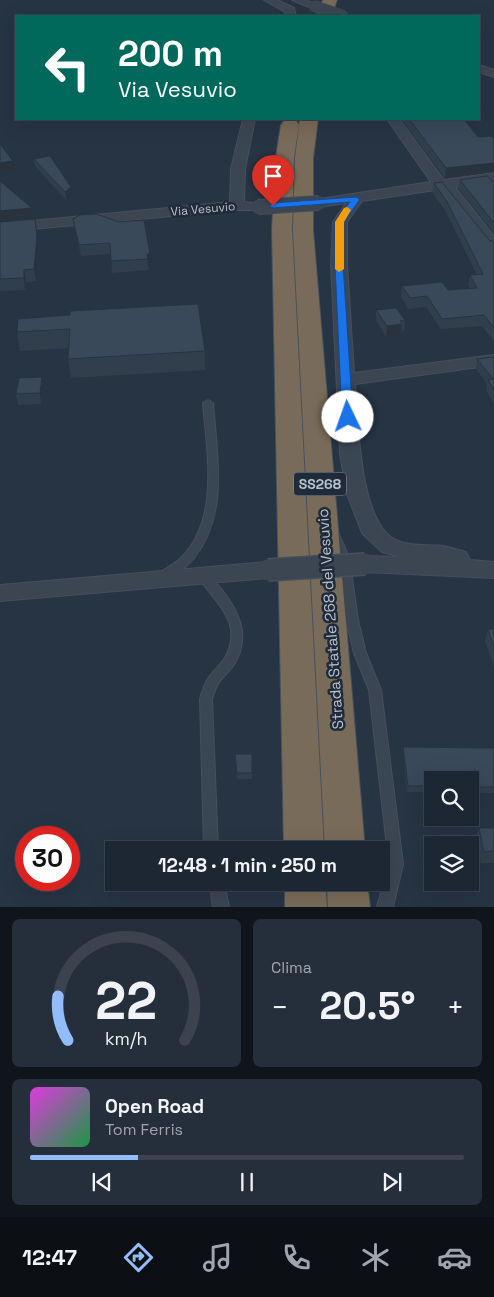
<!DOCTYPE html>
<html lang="it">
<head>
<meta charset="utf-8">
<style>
	:root { --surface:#1d2733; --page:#252f3b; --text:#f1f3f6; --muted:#a0a5ac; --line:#3b444e; --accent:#92bdf9 }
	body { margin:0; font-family:"Space Grotesk",sans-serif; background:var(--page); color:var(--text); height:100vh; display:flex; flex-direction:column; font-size:19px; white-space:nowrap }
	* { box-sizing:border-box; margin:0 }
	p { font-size:16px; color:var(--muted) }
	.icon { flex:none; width:28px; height:28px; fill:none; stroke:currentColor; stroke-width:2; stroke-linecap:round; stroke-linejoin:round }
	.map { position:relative; height:907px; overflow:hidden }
	.sheet { display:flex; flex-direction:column; gap:12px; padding:12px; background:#10151c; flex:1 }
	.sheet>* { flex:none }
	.hud { position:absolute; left:15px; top:15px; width:465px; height:105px; border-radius:0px; box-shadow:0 5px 20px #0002,0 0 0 1px var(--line); background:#00695c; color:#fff; overflow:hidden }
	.buttons { position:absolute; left:424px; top:771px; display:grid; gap:10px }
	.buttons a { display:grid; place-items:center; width:55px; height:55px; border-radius:0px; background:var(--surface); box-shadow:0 5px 20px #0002,0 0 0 1px var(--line); font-size:25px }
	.speed { position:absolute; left:15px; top:826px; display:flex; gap:10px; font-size:25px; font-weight:700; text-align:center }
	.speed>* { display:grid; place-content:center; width:65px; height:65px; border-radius:50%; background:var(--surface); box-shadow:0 5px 20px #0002,0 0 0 1px var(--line); line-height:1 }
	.speed .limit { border:8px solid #d22; background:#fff; color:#111 }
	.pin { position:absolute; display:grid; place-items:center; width:42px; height:42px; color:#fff; margin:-51px -21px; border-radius:50% 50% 50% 0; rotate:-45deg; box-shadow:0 0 5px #0007 }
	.pin .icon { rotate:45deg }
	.me { position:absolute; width:55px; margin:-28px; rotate:357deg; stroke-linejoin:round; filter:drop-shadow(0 0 4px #0008) }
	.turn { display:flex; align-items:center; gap:18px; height:105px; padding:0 20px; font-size:22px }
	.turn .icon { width:65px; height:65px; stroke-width:2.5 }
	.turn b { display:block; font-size:35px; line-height:42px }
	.big { font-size:38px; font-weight:800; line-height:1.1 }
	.sheet .tile { flex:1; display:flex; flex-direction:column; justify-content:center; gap:8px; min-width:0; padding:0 18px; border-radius:8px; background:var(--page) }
	.sheet .dial { align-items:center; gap:0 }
	.dial svg { height:130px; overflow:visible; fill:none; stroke:var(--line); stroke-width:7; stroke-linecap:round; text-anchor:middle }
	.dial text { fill:var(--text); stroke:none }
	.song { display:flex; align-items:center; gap:15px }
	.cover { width:60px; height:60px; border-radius:8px; background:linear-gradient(135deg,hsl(300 70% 55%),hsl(140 70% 35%)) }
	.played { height:5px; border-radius:2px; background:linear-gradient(90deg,var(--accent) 25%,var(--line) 25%) }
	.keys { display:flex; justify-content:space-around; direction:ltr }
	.heat { display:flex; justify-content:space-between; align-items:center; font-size:28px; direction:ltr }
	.sheet .tiles { flex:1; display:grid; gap:12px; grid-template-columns:1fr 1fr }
	.tile:last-child { grid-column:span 2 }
	.trip { position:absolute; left:105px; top:841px; width:285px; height:50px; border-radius:0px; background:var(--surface); box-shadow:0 5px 20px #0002,0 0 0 1px var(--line); font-weight:800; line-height:50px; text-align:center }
	.dock { display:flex; height:80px; justify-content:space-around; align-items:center; background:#0c1014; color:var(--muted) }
	.dock .icon { width:35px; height:35px }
	.dock .current { color:var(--accent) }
	.dock b { font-size:22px; color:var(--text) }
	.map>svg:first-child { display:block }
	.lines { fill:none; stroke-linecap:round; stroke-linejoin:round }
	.lane-casing { stroke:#454f5d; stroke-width:2 }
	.street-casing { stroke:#454f5d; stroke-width:2 }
	.highway-casing { stroke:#46515e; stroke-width:2 }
	.lane { fill:#3c4653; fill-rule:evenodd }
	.street { fill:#3c4653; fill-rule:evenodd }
	.highway { fill:#796b59; fill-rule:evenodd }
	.street-bridge-far2-casing { stroke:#454f5d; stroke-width:12; stroke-linecap:butt }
	.street-bridge-far1-casing { stroke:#454f5d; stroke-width:16; stroke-linecap:butt }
	.street-bridge-casing { stroke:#454f5d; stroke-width:24; stroke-linecap:butt }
	.street-bridge-far2 { stroke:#3c4653; stroke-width:11 }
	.street-bridge-far1 { stroke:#3c4653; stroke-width:14 }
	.street-bridge { stroke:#3c4653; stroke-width:21 }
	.wall { fill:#313f4d }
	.shaded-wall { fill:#28333f }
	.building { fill:#39495a; stroke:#28333f }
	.route { fill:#1a73e8; stroke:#114b97 }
	.slow { fill:#f59e0b }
	.labels { text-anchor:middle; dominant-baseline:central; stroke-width:5; stroke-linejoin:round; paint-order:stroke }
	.far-street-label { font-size:12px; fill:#b9c1cd; stroke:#202b39 }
	.shield { fill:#202b39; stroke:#8b94a1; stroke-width:1 }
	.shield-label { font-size:14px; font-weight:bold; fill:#b9c1cd }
	.street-label { font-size:15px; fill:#b9c1cd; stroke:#202b39 }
</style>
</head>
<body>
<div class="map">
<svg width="494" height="907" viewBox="0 0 494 907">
	<rect width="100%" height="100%" fill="#273444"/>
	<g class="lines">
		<defs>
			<path id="lane" d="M208,400L213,403C217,455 229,514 194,558C186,567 174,577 163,580L159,579L157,576L159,573C166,568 175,564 181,558C220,519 207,453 203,403Z
				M335,533L339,534L340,537L349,557L358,620L366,653L381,690L403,864L393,907H377L389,864L369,690L354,653L346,620L337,557L330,537L331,534Z
				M203,572L207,573C230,597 255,629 235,663C230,671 223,676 218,684C215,689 214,694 212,699L218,850H204L200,699C202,691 204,684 209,677C214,670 222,664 226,656C244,621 213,600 197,576L199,573Z
				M209,882H224L229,907H213Z"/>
			<path id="street" d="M264,0H277L294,8L296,16H286L285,12Z
				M292,0H306L319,6L314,9Z
				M479,65L494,70V77L479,72Z
				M243,119H255L245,169L244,202L263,204L265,207L263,210H237L0,232V224L230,202L231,169Z
				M387,119H399L444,180L494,173V181L455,187L494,236V251L489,249L442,189L362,201L347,222V264L354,373L494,355V365L355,384C358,420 359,527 398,541C413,547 429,544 444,546C451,548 459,550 466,552L470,560L494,562V578L365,572L357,570L354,564L357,558L365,556L401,557L382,552L362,533L347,494L340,454L331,264L333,222L346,203L319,207L312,203L319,199L431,182Z
				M268,562L276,564L279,570L276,576L268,578L0,601V585Z"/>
			<path id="highway" d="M323,0H337L331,16H317Z
				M300,119H318L313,158V230L365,850H325L293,230L295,158Z
				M290,120L296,121L299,125L294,157L292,229L324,850H284L272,229L276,157L281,125L284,121Z
				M285,882H325L327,907H285Z
				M327,882H367L370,907H328Z"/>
		</defs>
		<use href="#lane" class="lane-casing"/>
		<use href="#street" class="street-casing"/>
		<use href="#highway" class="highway-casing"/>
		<use href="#lane" class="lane"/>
		<use href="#street" class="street"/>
		<use href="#highway" class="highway"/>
		<defs>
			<path id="street-bridge-far2" d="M314,6L343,16"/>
			<path id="street-bridge-far1" d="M258,207L319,203"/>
			<path id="street-bridge" d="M268,570L365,564"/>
		</defs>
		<use href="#street-bridge-far2" class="street-bridge-far2-casing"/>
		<use href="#street-bridge-far1" class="street-bridge-far1-casing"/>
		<use href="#street-bridge" class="street-bridge-casing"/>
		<use href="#street-bridge-far2" class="street-bridge-far2"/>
		<use href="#street-bridge-far1" class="street-bridge-far1"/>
		<use href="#street-bridge" class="street-bridge"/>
	</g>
	<path class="wall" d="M401,119H464L478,137L494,138V172L445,178Z
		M34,159L72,195L66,200L35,166Z
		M460,180L494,182V233L458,188Z
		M434,183L489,240L494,242V341L482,326L441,329L426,307L408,309L401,296L402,286L448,290L470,289L468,285L470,275H477L446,212L432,192Z
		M73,219L119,222L144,220L151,265L148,266L149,270L112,273L111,254L81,256L75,230Z
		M0,222L38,248L36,281L26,282L25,290L0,291Z
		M376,310L405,320L404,331H402L401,335L386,337L376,320Z
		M18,319L205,351V370L71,378L68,359L69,348L20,351L17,332Z
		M494,357V404L486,390L487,384L476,369L477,359Z
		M42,377L43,388L41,404L18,405L16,394Z
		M488,629H494V667L485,641Z
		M403,747L494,748V793H470V780H432V792H407L403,753Z
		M235,754H252V779H237Z
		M479,828H494V863H481L476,839Z"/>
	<path class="shaded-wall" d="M13,161L15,172L0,174V163Z
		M494,163V172L445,178L446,168Z
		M71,187L72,195L66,200L65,192Z
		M32,208L33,219L0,222V211Z
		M35,219L38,248L36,281L34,269Z
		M147,254H150L151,265L148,266Z
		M24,270L26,282L25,290L24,278Z
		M402,324L401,335L386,337L387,326Z
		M42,377L43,388L41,404L40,393Z"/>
	<path class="building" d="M409,119H464L478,137L490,136L494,138V163L446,168Z
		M0,144L13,161L0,163Z
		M50,156L71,187L65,192L34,159Z
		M487,176L494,182V223L460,180Z
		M0,181L32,208L0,211Z
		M442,182L489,240L494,242V328L484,315L442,319L427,296L410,298L402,286L442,282L448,290L477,288L470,275L483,274L447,202L434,183Z
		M96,214L119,222L144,220L150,254H147L148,259L111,261L110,243L79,245L73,219L80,215Z
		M35,219L37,237L34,269L24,270V278L0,279V222Z
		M198,304L205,351L68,359L70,329L17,332L18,319L70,315V311Z
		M396,308L405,320L400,321L402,324L387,326L376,310Z
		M494,357V390L488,380L493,379L477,359Z
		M42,377L40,393L16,394L19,378Z
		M488,629H494V648Z
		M403,747L494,748V787H470V780H432V786H408Z
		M235,754H252V773H237Z
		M479,828H494V851L484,852Z"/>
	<path class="route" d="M356,197L360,199L344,222L343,264L353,417L348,421L342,417L335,264V222L350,202L273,208L269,206L273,203Z"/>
	<path class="slow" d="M347,207L351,210L344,222V269L339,272L335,269V222L344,208Z"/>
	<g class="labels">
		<g class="far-street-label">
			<text transform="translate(203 209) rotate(-5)">Via Vesuvio</text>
		</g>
		<rect class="shield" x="294" y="472.5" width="52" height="23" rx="4"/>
		<g class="shield-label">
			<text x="320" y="484">SS268</text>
		</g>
		<g class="street-label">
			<text transform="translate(330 619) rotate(-94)">Strada Statale 268 del Vesuvio</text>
		</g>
	</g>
</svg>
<div class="buttons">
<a><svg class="icon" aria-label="search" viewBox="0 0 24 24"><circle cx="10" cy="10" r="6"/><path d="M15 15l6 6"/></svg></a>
<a><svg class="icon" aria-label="layers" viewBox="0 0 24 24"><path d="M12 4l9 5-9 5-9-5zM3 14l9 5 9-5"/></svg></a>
</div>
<div class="speed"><div class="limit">30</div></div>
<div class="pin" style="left:273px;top:206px;background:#d93025"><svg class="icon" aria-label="arrive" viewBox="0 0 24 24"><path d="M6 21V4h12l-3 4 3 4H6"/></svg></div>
<svg class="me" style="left:348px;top:417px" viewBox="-20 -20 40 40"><circle r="19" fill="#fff"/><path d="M0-13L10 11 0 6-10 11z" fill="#1a73e8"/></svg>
<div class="trip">12:48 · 1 min · 250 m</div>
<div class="hud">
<div class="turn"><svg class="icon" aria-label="left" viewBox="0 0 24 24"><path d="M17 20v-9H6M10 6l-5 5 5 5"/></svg><div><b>200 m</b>Via Vesuvio</div></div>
</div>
</div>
<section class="sheet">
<div class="tiles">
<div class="tile dial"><svg viewBox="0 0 100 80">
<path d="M14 69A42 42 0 1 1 86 69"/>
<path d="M14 69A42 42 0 0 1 8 42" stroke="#92bdf9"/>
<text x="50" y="56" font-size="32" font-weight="700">22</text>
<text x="50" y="72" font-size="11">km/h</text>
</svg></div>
<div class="tile"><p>Clima</p>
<div class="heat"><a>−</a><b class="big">20.5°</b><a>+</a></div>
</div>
<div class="tile">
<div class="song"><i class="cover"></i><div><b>Open Road</b><p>Tom Ferris</p></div></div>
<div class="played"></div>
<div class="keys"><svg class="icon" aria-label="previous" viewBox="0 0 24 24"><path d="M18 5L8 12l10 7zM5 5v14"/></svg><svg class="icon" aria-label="pause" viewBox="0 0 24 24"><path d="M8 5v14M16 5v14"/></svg><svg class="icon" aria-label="next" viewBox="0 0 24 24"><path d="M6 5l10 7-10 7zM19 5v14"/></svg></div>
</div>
</div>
</section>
<nav class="dock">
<b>12:47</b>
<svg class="icon current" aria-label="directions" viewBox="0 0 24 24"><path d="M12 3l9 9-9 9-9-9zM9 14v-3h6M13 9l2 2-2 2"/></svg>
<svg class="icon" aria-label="music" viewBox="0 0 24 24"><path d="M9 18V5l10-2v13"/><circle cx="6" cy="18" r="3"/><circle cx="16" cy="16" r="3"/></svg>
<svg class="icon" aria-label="phone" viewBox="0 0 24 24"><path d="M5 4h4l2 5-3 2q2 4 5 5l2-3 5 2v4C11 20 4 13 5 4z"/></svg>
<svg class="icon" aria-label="climate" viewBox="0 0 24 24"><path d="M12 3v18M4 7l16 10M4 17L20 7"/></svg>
<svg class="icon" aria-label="car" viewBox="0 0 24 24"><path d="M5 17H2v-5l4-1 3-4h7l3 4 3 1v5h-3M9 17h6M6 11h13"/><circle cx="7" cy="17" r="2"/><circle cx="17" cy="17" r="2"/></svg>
</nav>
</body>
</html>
